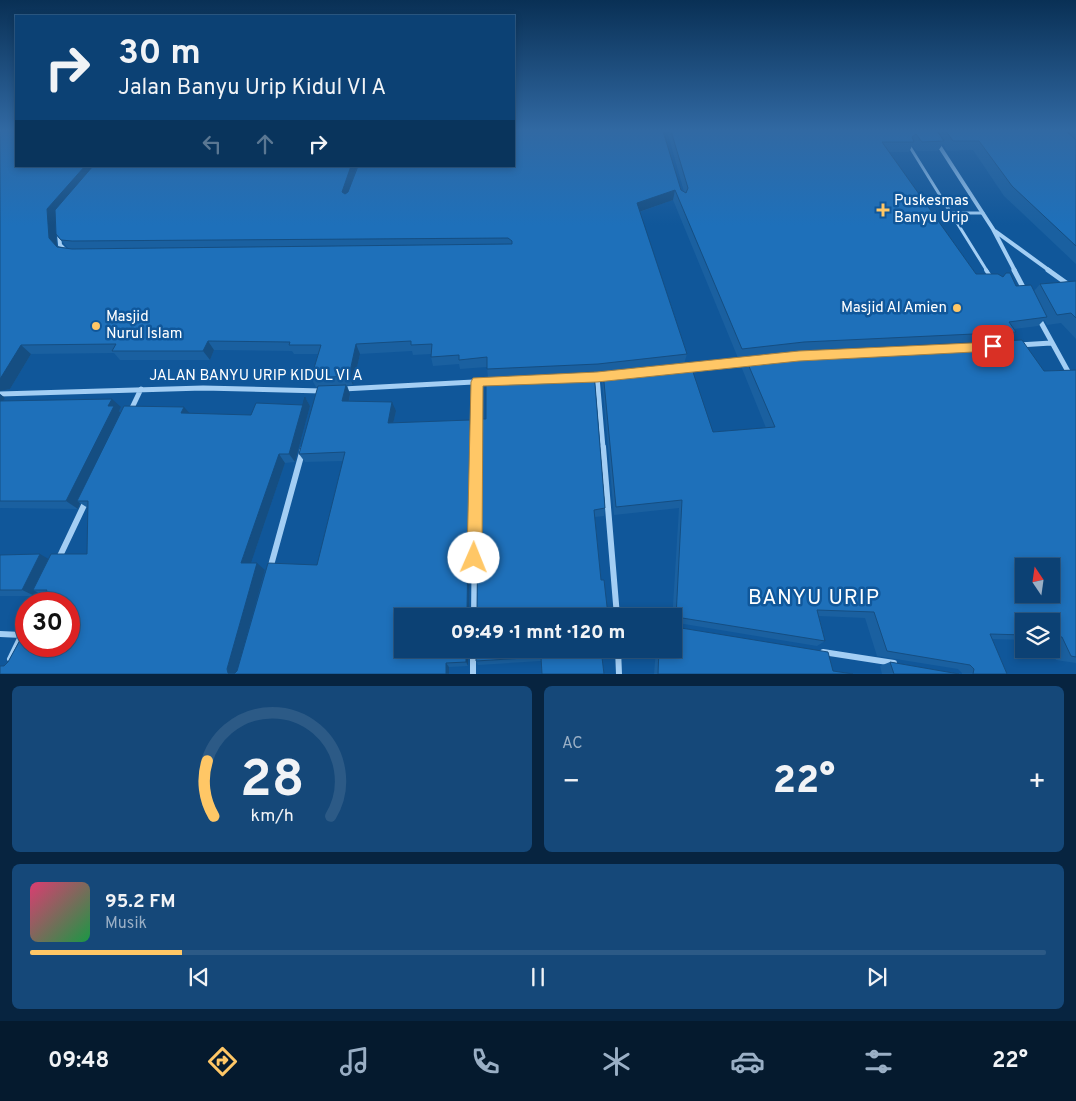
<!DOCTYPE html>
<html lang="id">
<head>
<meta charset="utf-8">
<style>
	:root { --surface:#0c4174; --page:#154879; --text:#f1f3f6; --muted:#9aafc5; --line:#2c5a86; --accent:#ffc766 }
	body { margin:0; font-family:Overpass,sans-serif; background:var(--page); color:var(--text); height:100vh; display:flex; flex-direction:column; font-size:19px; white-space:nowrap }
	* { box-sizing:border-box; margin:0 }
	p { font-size:16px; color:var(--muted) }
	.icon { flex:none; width:28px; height:28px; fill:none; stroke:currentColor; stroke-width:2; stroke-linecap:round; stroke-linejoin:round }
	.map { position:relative; height:674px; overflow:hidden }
	.drawer { display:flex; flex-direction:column; gap:12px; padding:12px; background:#072440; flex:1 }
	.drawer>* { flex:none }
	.banner { position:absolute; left:15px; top:15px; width:500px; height:152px; border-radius:0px; box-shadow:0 2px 8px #0003,0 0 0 1px var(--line); background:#0c4174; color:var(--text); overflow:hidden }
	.needle { width:32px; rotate:347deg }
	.buttons { position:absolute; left:1015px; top:558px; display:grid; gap:10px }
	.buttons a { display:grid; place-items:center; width:45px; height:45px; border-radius:0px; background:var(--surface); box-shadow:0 2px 8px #0003,0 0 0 1px var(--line); font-size:25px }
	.speed { position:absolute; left:15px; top:592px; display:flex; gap:10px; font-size:25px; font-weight:700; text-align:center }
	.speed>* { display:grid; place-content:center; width:65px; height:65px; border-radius:50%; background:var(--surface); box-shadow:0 2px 8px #0003,0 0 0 1px var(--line); line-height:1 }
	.speed .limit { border:8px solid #d22; background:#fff; color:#111 }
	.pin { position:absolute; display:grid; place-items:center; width:42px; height:42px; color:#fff; margin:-21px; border-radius:10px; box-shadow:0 2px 8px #0006 }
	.me { position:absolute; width:55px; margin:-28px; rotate:1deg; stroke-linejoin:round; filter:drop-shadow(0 0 4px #0008) }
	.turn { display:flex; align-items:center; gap:18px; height:105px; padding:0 20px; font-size:22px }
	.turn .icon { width:65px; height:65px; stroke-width:2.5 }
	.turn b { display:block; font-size:35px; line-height:42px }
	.lanes { display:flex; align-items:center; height:48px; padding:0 20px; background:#0003; justify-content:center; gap:25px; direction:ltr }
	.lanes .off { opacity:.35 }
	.big { font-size:38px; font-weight:800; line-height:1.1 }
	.drawer .tile { flex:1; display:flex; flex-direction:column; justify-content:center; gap:8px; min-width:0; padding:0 18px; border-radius:8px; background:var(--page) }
	.drawer .dial { align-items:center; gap:0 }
	.dial svg { height:130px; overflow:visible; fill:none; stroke:var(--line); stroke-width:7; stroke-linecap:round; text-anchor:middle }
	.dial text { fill:var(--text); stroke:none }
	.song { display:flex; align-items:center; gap:15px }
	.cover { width:60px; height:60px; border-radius:8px; background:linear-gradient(135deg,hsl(340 70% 55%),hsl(140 70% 35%)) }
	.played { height:5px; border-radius:2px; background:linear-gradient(90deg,var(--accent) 15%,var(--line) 15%) }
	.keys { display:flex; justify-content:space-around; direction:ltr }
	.heat { display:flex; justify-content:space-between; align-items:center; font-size:28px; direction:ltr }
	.drawer .tiles { flex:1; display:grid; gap:12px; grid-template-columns:1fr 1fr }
	.tile:last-child { grid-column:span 2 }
	.trip { position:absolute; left:394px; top:608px; width:288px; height:50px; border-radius:0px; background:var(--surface); box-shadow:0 2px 8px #0003,0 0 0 1px var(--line); font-weight:800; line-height:50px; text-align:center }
	.dock { display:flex; height:80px; justify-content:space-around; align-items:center; background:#051a2e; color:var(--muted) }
	.dock .icon { width:35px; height:35px }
	.dock .selected { color:var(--accent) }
	.dock b { font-size:22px; color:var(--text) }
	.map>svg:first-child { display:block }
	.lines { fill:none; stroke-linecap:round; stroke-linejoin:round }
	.lane-far1 { stroke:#a3cef4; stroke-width:3 }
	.lane { stroke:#a3cef4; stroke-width:4 }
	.street-far2 { stroke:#a3cef4; stroke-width:4 }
	.street-far1 { stroke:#a3cef4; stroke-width:5 }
	.street { stroke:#a3cef4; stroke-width:6 }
	.wall { fill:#1a60a0; fill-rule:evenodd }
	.shaded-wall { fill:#154e82 }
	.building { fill:#1e70ba; stroke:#154e82; fill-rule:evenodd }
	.route { fill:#ffc766; stroke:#a68142 }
	.poi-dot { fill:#ffc766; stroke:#10579a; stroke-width:2 }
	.labels { text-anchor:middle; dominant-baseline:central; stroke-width:5; stroke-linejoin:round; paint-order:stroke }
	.poi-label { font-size:15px; fill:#fff; stroke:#10579a; text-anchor:start }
	.street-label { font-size:15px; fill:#fff; stroke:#10579a }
	.near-quarter-label { font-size:21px; letter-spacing:1px; fill:#fff; stroke:#10579a }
</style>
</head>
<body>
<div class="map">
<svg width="1076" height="674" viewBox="0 0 1076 674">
	<rect width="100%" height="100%" fill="#10579a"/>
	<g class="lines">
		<path class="lane-far1" d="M910,147L987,271
			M951,213H983"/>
		<path class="lane" d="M986,270L990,276"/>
		<path class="street-far2" d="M938,144L993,229L1015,271
			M995,231L1050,271
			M59,234L60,245L67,252"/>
		<path class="street-far1" d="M1014,270L1025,291
			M1048,270L1076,290
			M1038,317L1076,386
			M1019,345L1051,343
			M685,368L749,361
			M588,377L609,376
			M597,377L603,448
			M343,389L492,381
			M0,394L203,388L322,391
			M130,412L141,389
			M476,448L477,382"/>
		<path class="street" d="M603,447L617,616
			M59,558L86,501
			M270,569L303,449
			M37,604L44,588
			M474,616L476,447
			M0,634L22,635
			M473,649V674
			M618,649L619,674
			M823,652L894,663
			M10,659L26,626"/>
	</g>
	<path class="wall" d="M0,131L16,166H357L348,192L681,190L684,192L667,131H1076V264L1004,196L973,150L947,151L943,144L938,151H917L912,146L909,152H889L976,274L1034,291L1040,284L1076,281V339L1061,323L1047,325L1044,320L1038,326L1014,329L1016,332L1006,341L1044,371L1076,370V663L1056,660L1051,649V621H1024V640L992,639L1007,674H962V673L958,669L877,656L865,618L819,616L825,641L817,646L672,622L679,508L614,515L602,381L603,372L594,373L605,508L604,516L595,517L601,580L608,615V616H402V649H468V666L449,667V674H0L4,666L8,662L44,595L37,592L35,596H0V555L48,559L87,554L88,508L80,503L78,509L0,508V394L5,398L3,401L121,407L119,411L121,412L251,415L303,405L305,397L310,406L295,462L285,463L251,563L265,570L236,672L317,565L343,461L305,462L299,454L318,387H316L311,378L318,354H294L292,351L214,350L210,360H120L114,353L31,354L10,389L0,391ZM673,200L738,358L801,352L745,357L741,366L766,428L713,432L684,364L687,354L640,212ZM56,235L68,248L57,246ZM412,351L413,355L431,354V357L433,366L459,364L460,369L487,367L488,378L486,419L477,611L474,615L469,614L472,428L470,420L393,423L396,411L349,401L350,394L347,385H353L360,354Z
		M675,627L833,671L853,674H654L656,649H672V631Z
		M601,649L541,661L478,665L476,661Z
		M890,662L959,674H882L880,666Z"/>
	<path class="shaded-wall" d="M85,166H100L55,219L57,247L49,238L47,209Z
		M351,166H357L345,202L342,192Z
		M675,190L673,200L636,213L637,203Z
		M208,341L214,350L210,360L203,351Z
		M356,344L360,354L353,385L349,376Z
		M21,345L31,354L10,389L0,391V379Z
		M346,385L350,394L347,410L342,401Z
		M0,394L5,398L0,406Z
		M305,397L310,406L295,462L289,454Z
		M112,399L121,407L119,411L123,415L77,501L80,503L78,509L66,501L108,406Z
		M392,402L396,411L391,432L388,423Z
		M184,407L192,416L181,413Z
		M470,420L472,428L469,616L467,610Z
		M279,454L285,463L249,569L241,563Z
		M40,554L52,561L33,590L37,592L35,596L22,590Z
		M257,563L265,570L236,674H229L228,673L227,669Z
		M466,649H468V666L466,662Z
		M446,663L449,667V674H446Z"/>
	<path class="building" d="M0,131H16V166H85L47,209L49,238L57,247L72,249L512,244V241L508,238L72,241L61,240L56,234L55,210L93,166H351L342,192L345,194L348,192L358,166H514V131H663L681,190L686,193L688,188L671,131H937L944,141L922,142L916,134L912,137L914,142H882L976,274H998L1003,277L1006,273H1010L1016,286L1031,285L1047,317L1009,322L1016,332L804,342L742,349L675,190L637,203L687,354L598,364L487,369V357L459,360V355L431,357L432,344L411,345V341L356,344L349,376L314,378H311L321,345H289L290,342L208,341L203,351H112L116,344L21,345L0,379Z
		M946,131H1066L1076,140V246L1012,186L979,141H953Z
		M1076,281V318L1071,313L1057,315L1040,284Z
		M1022,340L1044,371L1076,370V657L1071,656L1062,637L1051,636V621H1024V635L990,634L1007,674H973L974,669L970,665L887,651L874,612L817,610L825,641L676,617L682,500L616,507L603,372L690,363L713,432L775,427L745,357L805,351ZM1024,566H1051V594H1024Z
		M594,372L605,508L594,510L601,580H604L608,615H597V616H402V649H466V662L446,663V674H234L237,671L268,563L317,565L345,452L299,454L318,386L346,385L342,401L392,402L388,423L470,420L467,610L469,615H474L477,611L479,419H486V378Z
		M305,397L289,454H279L241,563H257L227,669L228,673L229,674H0V666H4L8,662L26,629V646H69V604H40L47,590H33L51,554H87L88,501H77L124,406L184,407L181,413L251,415L256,403L303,405Z
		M112,399L108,406H114L66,501H0V401Z
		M40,554L22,590H0V555Z
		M675,627L828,652L833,671L853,674H658L659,649H672V638H675Z
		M476,649H601L604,674H542L541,657L476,661Z
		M890,662L959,674H894Z"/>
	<linearGradient id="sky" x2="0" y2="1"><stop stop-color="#093055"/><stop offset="0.58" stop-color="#3169a3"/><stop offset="1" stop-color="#3169a3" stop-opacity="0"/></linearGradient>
	<rect width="1076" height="225" fill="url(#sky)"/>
	<path class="route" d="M993,342L999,346L993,351L799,361L597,382L483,386L482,558L480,563L474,565L469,563L467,558L471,382L473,378L597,372L799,351Z"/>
	<g class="poi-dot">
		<path d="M880.5 202.5h5v5h5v5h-5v5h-5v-5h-5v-5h5z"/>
		<circle cx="957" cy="308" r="5"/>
		<circle cx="96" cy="326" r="5"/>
	</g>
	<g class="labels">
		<g class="poi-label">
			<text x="894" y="201">Puskesmas<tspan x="894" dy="17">Banyu Urip</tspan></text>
			<text x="947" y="308" text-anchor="end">Masjid Al Amien</text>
			<text x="106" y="317">Masjid<tspan x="106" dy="17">Nurul Islam</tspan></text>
		</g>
		<g class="street-label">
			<text x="256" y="376">JALAN BANYU URIP KIDUL VI A</text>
		</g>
		<g class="near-quarter-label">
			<text x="814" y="598">BANYU URIP</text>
		</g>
	</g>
</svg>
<div class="buttons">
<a><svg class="needle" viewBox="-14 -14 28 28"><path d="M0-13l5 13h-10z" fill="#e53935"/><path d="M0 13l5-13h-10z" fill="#9aafc5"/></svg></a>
<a><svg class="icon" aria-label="layers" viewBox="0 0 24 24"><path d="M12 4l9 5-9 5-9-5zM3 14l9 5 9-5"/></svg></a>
</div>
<div class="speed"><div class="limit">30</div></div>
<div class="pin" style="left:993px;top:346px;background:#d93025"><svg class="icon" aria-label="arrive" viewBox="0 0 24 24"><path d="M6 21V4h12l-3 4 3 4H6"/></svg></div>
<svg class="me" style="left:474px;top:558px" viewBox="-20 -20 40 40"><circle r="19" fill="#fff"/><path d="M0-13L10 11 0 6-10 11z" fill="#ffc766"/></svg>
<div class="trip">09:49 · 1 mnt · 120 m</div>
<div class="banner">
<div class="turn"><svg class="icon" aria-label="right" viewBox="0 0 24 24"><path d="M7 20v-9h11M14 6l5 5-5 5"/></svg><div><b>30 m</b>Jalan Banyu Urip Kidul VI A</div></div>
<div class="lanes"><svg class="icon off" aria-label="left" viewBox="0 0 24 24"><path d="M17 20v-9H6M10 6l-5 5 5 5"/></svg><svg class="icon off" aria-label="ahead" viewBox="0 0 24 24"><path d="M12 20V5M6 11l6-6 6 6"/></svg><svg class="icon" aria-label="right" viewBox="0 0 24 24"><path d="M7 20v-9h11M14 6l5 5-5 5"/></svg></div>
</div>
</div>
<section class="drawer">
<div class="tiles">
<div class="tile dial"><svg viewBox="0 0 100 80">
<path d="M14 69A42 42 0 1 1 86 69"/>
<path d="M14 69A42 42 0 0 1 10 35" stroke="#ffc766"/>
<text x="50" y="56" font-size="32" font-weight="700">28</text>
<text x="50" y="72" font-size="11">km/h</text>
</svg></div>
<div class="tile"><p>AC</p>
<div class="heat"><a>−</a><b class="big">22°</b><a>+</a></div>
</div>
<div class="tile">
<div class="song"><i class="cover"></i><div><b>95.2 FM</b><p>Musik</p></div></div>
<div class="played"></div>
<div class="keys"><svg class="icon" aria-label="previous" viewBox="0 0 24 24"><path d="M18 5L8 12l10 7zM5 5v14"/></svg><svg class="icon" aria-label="pause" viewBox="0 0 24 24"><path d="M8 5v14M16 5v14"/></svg><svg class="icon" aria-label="next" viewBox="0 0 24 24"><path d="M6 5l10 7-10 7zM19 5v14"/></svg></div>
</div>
</div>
</section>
<nav class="dock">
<b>09:48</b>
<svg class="icon selected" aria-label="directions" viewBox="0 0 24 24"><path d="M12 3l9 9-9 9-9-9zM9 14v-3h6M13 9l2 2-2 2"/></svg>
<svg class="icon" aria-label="music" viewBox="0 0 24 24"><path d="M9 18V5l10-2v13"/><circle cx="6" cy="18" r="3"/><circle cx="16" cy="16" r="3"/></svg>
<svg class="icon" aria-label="phone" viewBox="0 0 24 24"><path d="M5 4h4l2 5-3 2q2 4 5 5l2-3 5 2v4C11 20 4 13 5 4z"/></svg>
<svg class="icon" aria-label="climate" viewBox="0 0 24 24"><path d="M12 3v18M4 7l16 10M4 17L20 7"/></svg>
<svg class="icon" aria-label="car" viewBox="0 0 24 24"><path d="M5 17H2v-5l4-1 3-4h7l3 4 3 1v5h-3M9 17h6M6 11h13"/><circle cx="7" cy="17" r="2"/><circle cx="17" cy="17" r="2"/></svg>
<svg class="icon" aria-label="filters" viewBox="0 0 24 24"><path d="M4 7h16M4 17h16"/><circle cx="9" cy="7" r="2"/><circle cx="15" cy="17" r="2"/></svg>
<b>22°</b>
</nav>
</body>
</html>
